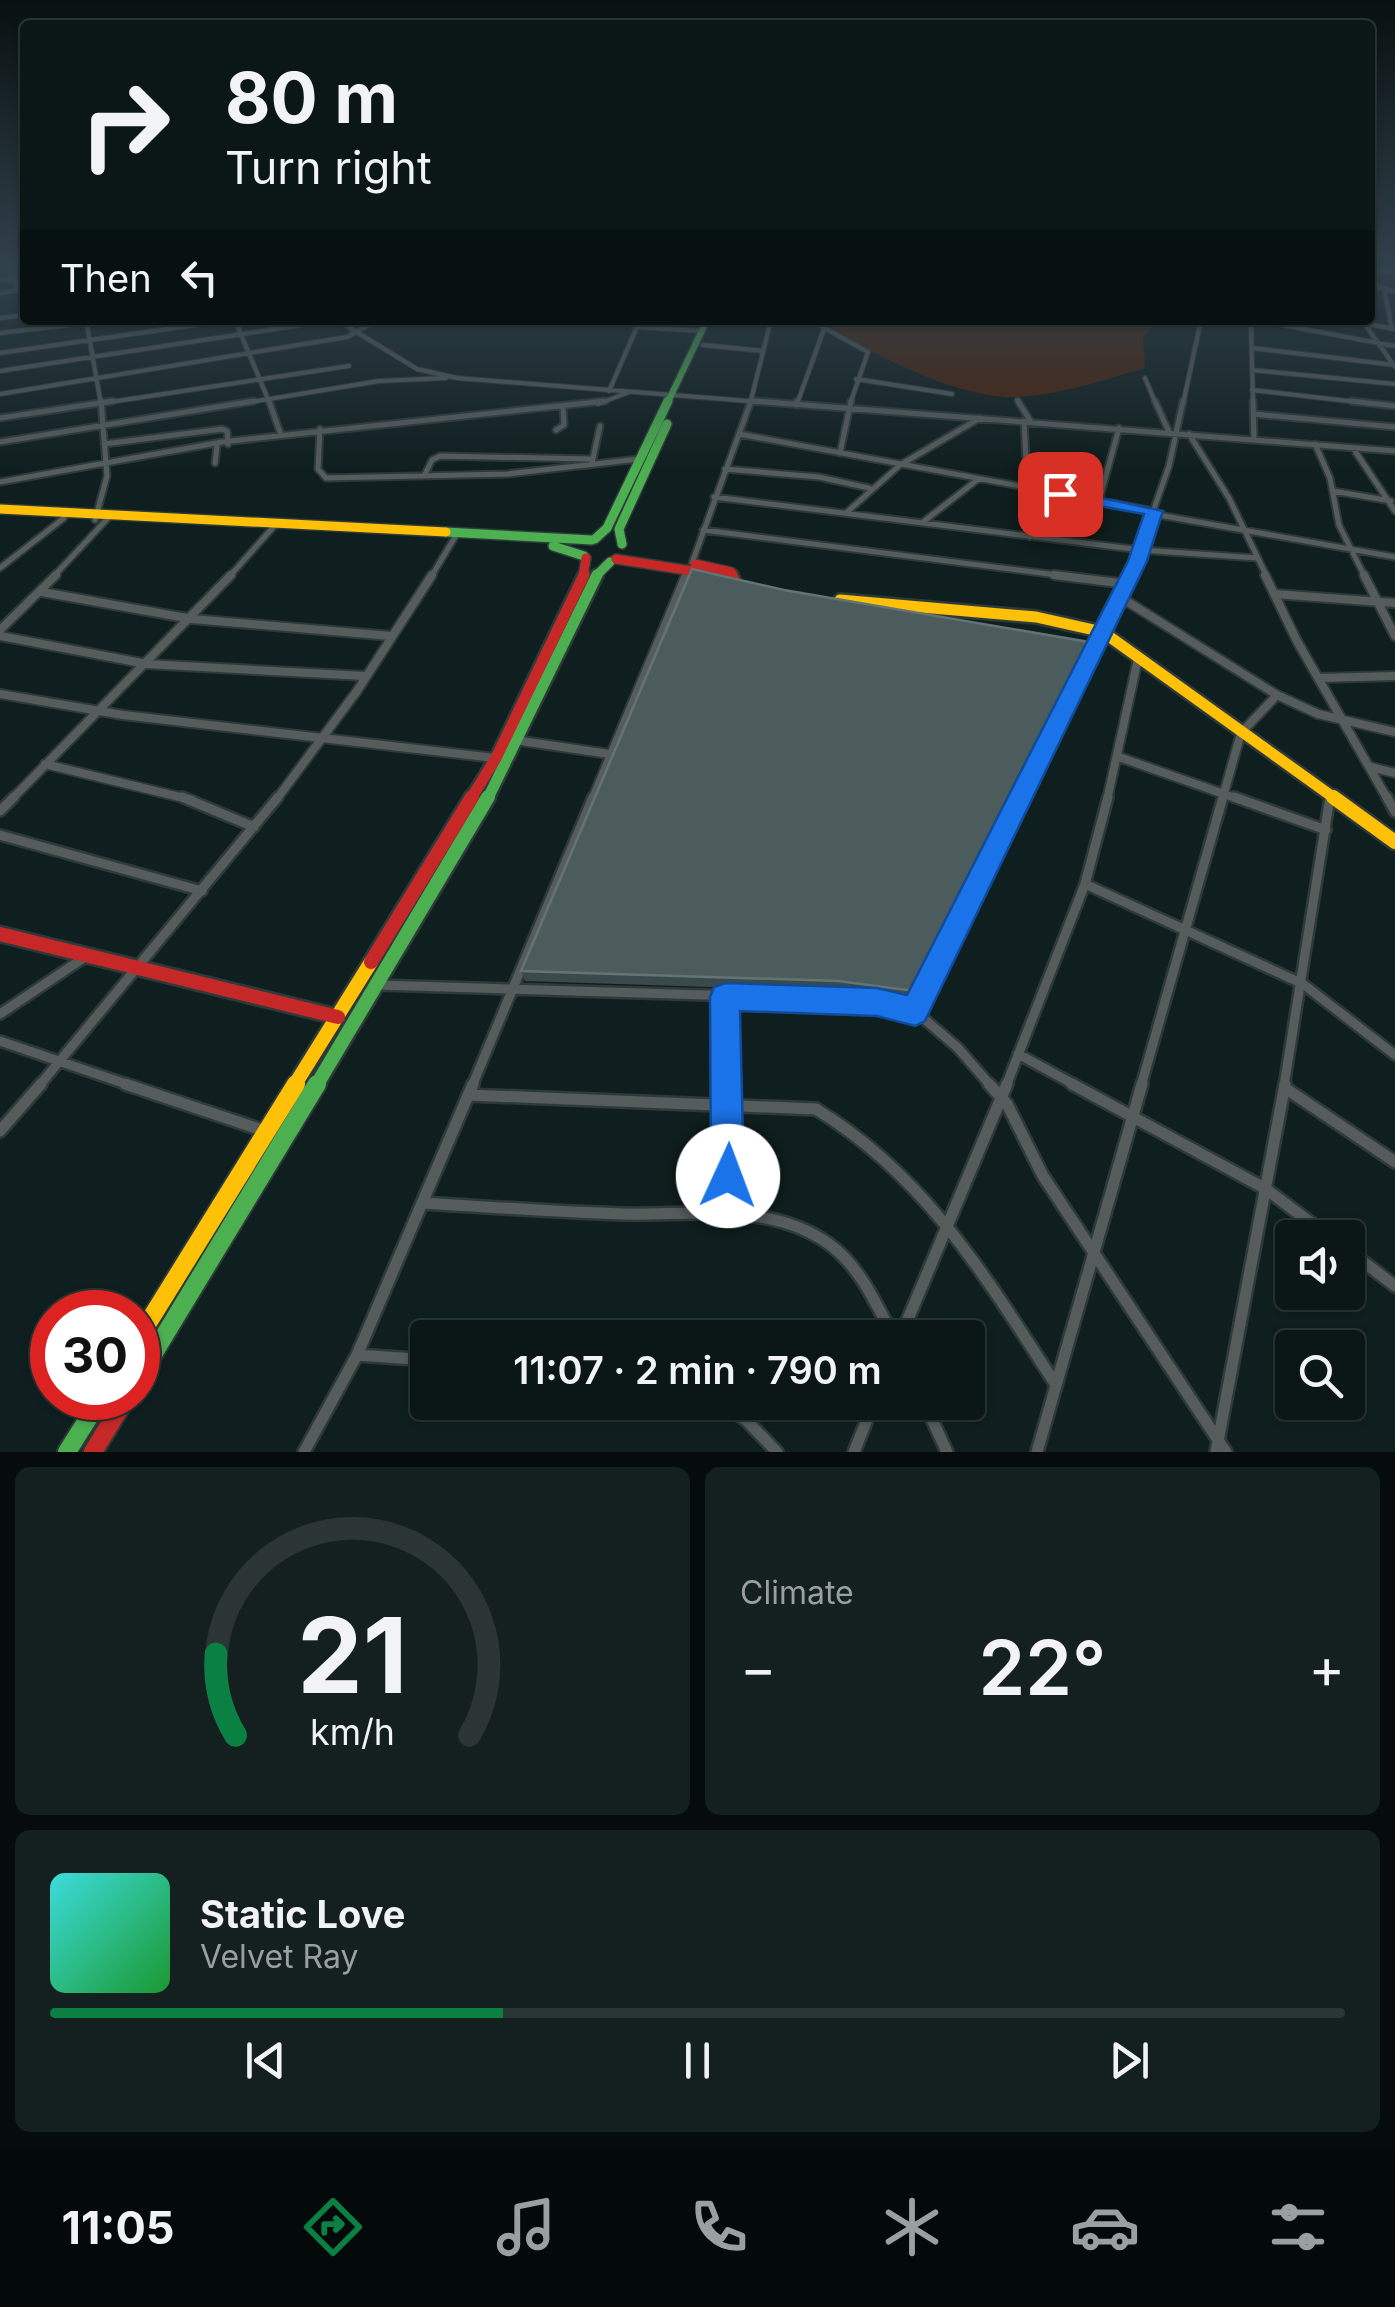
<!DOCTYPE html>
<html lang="en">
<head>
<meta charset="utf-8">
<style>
	:root { --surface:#0b1616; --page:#141f1f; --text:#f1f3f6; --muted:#9a9fa1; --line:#2b3535; --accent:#0b8043 }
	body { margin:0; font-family:Inter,sans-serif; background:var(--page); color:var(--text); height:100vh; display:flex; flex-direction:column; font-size:38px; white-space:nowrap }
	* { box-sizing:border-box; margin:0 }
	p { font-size:32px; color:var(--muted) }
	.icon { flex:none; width:55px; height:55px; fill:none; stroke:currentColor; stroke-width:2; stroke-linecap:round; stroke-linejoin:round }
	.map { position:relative; height:1452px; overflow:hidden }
	.sheet { display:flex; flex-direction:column; gap:15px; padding:15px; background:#060c0c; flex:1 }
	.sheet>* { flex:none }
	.guide { position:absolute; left:20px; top:20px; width:1355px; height:305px; border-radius:10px; box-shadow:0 2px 8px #0004,0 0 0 2px var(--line); background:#0b1616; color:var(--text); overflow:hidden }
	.controls { position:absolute; left:1275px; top:1220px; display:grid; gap:20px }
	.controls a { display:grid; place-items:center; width:90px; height:90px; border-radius:10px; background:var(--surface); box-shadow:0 2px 8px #0004,0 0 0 2px var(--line); font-size:50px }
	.speed { position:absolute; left:30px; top:1290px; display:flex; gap:20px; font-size:50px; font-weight:700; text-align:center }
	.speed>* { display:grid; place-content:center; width:130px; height:130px; border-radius:50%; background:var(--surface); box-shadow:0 2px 8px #0004,0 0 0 2px var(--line); line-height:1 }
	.speed .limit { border:15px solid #d22; background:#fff; color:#111 }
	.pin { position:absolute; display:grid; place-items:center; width:85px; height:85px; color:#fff; margin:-42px; border-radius:20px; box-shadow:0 5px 15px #0006 }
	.me { position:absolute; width:110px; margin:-55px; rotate:2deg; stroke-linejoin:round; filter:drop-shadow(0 0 8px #0008) }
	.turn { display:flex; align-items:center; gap:35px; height:210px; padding:0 40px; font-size:45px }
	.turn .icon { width:130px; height:130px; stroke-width:2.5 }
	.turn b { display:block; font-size:70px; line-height:85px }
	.then { display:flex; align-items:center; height:95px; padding:0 40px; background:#0003; gap:20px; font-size:38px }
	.big { font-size:75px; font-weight:600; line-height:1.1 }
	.sheet .card { flex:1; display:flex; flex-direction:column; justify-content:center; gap:15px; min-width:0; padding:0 35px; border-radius:15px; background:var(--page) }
	.sheet .dial { align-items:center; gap:0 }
	.dial svg { height:260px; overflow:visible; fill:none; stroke:var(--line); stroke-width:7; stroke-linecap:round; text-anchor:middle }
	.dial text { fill:var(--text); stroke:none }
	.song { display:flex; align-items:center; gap:30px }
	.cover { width:120px; height:120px; border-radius:15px; background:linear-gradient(135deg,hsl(180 70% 55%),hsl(130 70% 35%)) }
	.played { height:10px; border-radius:5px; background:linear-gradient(90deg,var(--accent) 35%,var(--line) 35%) }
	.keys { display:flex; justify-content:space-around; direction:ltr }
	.heat { display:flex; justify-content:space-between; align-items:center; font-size:55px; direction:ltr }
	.sheet .tiles { flex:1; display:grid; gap:15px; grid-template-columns:1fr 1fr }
	.card:last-child { grid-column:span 2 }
	.trip { position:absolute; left:410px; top:1320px; width:575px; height:100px; border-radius:10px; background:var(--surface); box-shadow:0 2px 8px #0004,0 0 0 2px var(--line); font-weight:600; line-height:100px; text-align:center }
	.tabs { display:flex; height:160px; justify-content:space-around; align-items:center; background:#040909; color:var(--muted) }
	.tabs .icon { width:70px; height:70px }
	.tabs .selected { color:var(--accent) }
	.tabs b { font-size:45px; color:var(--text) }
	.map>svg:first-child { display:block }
	.green { fill:#4c2209 }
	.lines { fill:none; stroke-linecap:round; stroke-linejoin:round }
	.street-far4-casing { stroke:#2e3a3a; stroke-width:6 }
	.street-far3-casing { stroke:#2e3a3a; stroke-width:9 }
	.street-far2-casing { stroke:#2e3a3a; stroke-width:12 }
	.street-far1-casing { stroke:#2e3a3a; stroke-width:14 }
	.street-casing { stroke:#2e3a3a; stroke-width:16 }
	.fast-far4-casing { stroke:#2e3a3a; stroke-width:9 }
	.fast-far3-casing { stroke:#2e3a3a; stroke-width:12 }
	.fast-far2-casing { stroke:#2e3a3a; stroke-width:16 }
	.fast-far1-casing { stroke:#2e3a3a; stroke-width:19 }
	.fast-casing { stroke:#2e3a3a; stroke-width:22 }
	.slow-far3-casing { stroke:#2e3a3a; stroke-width:12 }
	.slow-far2-casing { stroke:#2e3a3a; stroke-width:16 }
	.slow-far1-casing { stroke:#2e3a3a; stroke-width:19 }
	.slow-casing { stroke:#2e3a3a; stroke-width:22 }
	.jam-far3-casing { stroke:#2e3a3a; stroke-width:12 }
	.jam-far2-casing { stroke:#2e3a3a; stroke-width:16 }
	.jam-far1-casing { stroke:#2e3a3a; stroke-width:19 }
	.jam-casing { stroke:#2e3a3a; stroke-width:22 }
	.street-far4 { stroke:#565c5c; stroke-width:4 }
	.street-far3 { stroke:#565c5c; stroke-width:5 }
	.street-far2 { stroke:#565c5c; stroke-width:8 }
	.street-far1 { stroke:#565c5c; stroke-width:9 }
	.street { stroke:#565c5c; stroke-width:11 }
	.fast-far4 { stroke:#4caf50; stroke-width:6 }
	.fast-far3 { stroke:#4caf50; stroke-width:9 }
	.fast-far2 { stroke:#4caf50; stroke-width:11 }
	.fast-far1 { stroke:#4caf50; stroke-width:14 }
	.fast { stroke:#4caf50; stroke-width:18 }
	.slow-far3 { stroke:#ffc107; stroke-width:9 }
	.slow-far2 { stroke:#ffc107; stroke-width:11 }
	.slow-far1 { stroke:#ffc107; stroke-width:14 }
	.slow { stroke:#ffc107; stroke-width:18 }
	.jam-far3 { stroke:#c62828; stroke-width:9 }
	.jam-far2 { stroke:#c62828; stroke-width:11 }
	.jam-far1 { stroke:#c62828; stroke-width:14 }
	.jam { stroke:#c62828; stroke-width:18 }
	.wall { fill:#3a4a4a }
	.building { fill:#4c5c5c; stroke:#647373; stroke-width:2.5 }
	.route { fill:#1a73e8; stroke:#114b97; stroke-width:2.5 }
</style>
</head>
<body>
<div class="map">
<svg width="1395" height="1452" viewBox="0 0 1395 1452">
	<rect width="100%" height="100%" fill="#0f1e1e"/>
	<path class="green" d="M808,320H1159L1143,337L1145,368C1103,380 1061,395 1017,397C954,400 865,347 808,320Z"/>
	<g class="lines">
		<defs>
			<path id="street-far4" d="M5,268L25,297
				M0,281L25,277
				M1370,285L1395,291
				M1384,289L1392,329
				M0,293L25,289
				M0,318L25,315
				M86,320L101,404
				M235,320L270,404
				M337,320L417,369L457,378L786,404
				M810,320L868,352L850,404
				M1251,320L1253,404
				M1255,320L1395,346
				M1345,320L1395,329
				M1364,323L1395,367
				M637,327L702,331
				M0,333L111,320
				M703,345L763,351
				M1252,348L1395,365
				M0,353L230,320
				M1252,370L1395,384
				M0,371L334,320
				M1145,378L1156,404
				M856,379L952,394
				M1252,390L1374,404
				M609,391L637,327L622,320
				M0,394L347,337L378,320
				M1017,400L1019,404
				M97,404L349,366
				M239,404L379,381L446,378
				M598,404L629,392
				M750,404L771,320
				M797,404L824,329
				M1183,404L1201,320"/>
			<path id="street-far3" d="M269,401L281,435
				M754,401L1395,451
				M1018,401L1031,422
				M1155,401L1169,432
				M1253,401L1254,439
				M1351,401L1395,406
				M796,405L797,401
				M1254,414L1395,427
				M0,418L113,401
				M1024,421L1030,537
				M320,429L318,469L326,478L507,474L639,459
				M556,430L564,425L563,406
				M739,434L1154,511
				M1189,434L1229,498L1267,577
				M0,442L254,401
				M104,444L222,429L227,431L228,444
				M1315,444L1330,478L1339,525L1365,577
				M1353,448L1395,511
				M840,453L851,401
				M215,463L217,446
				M592,463L600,426
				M725,469L819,477L869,488
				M425,474L432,460L440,456L591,459
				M0,482L222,442L605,401
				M1333,491L1391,501
				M714,497L1141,550L1257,558
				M1099,501L1119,428
				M846,513L900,465L980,418
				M1153,514L1395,557
				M95,520L107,476L101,401
				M923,522L977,480
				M703,530L1073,577
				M692,563L751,401
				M0,568L64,518
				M53,577L110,516
				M229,577L276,524
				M431,577L458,532
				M685,577L688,570
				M1130,577L1169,466L1183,401"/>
			<path id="street-far2" d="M1054,575L1127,584
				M1265,575L1297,641L1388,800
				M1364,575L1395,636
				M42,592L192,619L391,636
				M1275,594L1395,603
				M1120,597L1277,695L1318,714L1395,732
				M0,630L56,575
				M0,636L147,664L365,676
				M1319,678L1395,676
				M0,694L123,715L495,758
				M515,740L609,754
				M1119,757L1241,800
				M45,764L192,800
				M1371,767L1395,773
				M11,800L231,575
				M276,800L357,691L432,575
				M592,800L686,575
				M1020,800L1131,575
				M1107,800L1138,659
				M1222,800L1241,733L1277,695
				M1329,800L1330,796"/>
			<path id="street-far1" d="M182,797L254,827
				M1234,797L1326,830
				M1387,797L1395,812
				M0,811L14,797
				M0,835L202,891
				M1085,884L1303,984L1395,1055
				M378,985L835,999L915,1011L958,1048L991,1086
				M725,997L729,1086
				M915,1011L1021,797
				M0,1014L85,957
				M0,1041L132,1086
				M1018,1054L1077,1086
				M39,1086L278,797
				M472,1086L593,797
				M1006,1086L1085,884L1108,797
				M1141,1086L1223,797
				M1284,1086L1330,797"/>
			<path id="street" d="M125,1084L262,1130
				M989,1084L1007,1104L1043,1176L1226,1452
				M1072,1084L1266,1189L1331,1238
				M1285,1088L1395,1162
				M468,1095L816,1109C926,1176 987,1279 1056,1385
				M0,1131L41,1084
				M423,1203C489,1207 555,1212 621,1214C691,1216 769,1201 829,1244C860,1266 877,1306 894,1338
				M726,1213L729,1084
				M1348,1250L1395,1286
				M900,1338L1007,1084
				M357,1355L428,1360
				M720,1402L747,1421L777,1452
				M924,1402L947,1452
				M304,1452L357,1355L473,1084
				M854,1452L874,1402
				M1037,1452L1142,1084
				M1216,1452L1285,1084"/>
			<path id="fast-far4" d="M1376,267L1395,271
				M667,404L707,320"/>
			<path id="fast-far3" d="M446,532L592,540
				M595,539L607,528L668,401
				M622,544L619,529L667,424
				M553,546L584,556
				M595,577L610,562"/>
			<path id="fast-far2" d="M487,800L597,575"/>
			<path id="fast-far1" d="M316,1086L488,797"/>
			<path id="fast" d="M138,1379L317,1084
				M67,1452L101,1398"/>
			<path id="slow-far3" d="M0,509L446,532"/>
			<path id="slow-far2" d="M840,600L1036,617L1103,632L1337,800"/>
			<path id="slow-far1" d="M1333,797L1395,842
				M294,1086L371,962"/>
			<path id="slow" d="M138,1339L296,1084"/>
			<path id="jam-far3" d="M616,559L705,573
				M695,564L731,572L733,577
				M583,577L586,558"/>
			<path id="jam-far2" d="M732,575L734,580
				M470,800L496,758L584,575"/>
			<path id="jam-far1" d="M0,934L338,1017
				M371,962L472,797"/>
			<path id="jam" d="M93,1452L126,1398"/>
		</defs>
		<use href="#street-far4" class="street-far4-casing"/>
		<use href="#street-far3" class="street-far3-casing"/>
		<use href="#street-far2" class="street-far2-casing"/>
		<use href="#street-far1" class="street-far1-casing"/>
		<use href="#street" class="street-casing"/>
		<use href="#fast-far4" class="fast-far4-casing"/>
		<use href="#fast-far3" class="fast-far3-casing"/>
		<use href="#fast-far2" class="fast-far2-casing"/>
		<use href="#fast-far1" class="fast-far1-casing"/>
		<use href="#fast" class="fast-casing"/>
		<use href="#slow-far3" class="slow-far3-casing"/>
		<use href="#slow-far2" class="slow-far2-casing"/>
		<use href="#slow-far1" class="slow-far1-casing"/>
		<use href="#slow" class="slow-casing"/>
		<use href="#jam-far3" class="jam-far3-casing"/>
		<use href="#jam-far2" class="jam-far2-casing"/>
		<use href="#jam-far1" class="jam-far1-casing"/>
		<use href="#jam" class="jam-casing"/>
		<use href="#street-far4" class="street-far4"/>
		<use href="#street-far3" class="street-far3"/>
		<use href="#street-far2" class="street-far2"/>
		<use href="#street-far1" class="street-far1"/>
		<use href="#street" class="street"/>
		<use href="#fast-far4" class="fast-far4"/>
		<use href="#fast-far3" class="fast-far3"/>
		<use href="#fast-far2" class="fast-far2"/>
		<use href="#fast-far1" class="fast-far1"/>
		<use href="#fast" class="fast"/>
		<use href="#slow-far3" class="slow-far3"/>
		<use href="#slow-far2" class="slow-far2"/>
		<use href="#slow-far1" class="slow-far1"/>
		<use href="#slow" class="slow"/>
		<use href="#jam-far3" class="jam-far3"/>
		<use href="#jam-far2" class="jam-far2"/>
		<use href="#jam-far1" class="jam-far1"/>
		<use href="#jam" class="jam"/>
	</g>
	<path class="wall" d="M11,267H25V275L15,273Z
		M784,590L1089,642L909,1001L835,991L525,981L521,971Z"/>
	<path class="building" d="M692,569L784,590L1089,642L914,991L838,981L521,971Z"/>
	<linearGradient id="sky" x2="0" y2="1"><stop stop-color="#081010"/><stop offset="0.57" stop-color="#31414c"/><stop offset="1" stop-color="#31414c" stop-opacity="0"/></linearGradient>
	<rect width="1395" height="470" fill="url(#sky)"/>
	<path class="route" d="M1060,489L1163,511L1147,561L925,1021L915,1026L877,1016L740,1011L744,1176L739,1188L728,1193L716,1188L711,1176L710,997L714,987L725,983L877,988L907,995L1128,561L1144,514L1054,498L1051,494Z"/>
</svg>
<div class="controls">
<a><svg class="icon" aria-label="sound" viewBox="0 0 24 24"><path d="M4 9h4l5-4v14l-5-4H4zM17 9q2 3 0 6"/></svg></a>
<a><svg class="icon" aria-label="search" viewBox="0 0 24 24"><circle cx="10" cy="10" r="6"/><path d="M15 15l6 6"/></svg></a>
</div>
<div class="speed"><div class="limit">30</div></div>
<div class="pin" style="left:1060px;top:494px;background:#d93025"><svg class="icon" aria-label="arrive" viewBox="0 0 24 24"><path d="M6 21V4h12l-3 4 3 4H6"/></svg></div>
<svg class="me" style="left:728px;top:1176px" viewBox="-20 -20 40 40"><circle r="19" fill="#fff"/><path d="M0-13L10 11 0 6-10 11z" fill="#1a73e8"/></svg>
<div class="trip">11:07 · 2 min · 790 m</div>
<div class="guide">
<div class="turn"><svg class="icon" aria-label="right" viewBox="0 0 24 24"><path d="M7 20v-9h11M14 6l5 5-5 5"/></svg><div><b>80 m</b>Turn right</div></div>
<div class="then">Then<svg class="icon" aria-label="left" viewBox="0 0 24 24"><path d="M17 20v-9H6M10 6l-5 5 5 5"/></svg></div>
</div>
</div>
<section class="sheet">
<div class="tiles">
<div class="card dial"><svg viewBox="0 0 100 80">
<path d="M14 69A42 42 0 1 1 86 69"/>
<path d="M14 69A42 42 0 0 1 8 44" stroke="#0b8043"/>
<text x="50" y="56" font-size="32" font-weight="700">21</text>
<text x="50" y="72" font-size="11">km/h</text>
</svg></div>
<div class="card"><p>Climate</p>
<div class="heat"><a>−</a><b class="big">22°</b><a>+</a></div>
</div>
<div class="card">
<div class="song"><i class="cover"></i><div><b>Static Love</b><p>Velvet Ray</p></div></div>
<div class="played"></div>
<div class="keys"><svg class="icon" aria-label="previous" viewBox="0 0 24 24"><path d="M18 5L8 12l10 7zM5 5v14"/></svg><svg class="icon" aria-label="pause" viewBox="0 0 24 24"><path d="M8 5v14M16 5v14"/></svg><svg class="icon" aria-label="next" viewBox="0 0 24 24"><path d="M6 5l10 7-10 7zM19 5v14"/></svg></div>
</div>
</div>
</section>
<nav class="tabs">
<b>11:05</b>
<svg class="icon selected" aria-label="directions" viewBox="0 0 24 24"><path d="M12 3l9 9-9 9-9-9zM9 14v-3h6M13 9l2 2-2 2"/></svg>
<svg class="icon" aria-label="music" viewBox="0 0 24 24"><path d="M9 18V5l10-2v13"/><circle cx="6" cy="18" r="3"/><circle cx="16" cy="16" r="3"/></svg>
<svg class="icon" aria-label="phone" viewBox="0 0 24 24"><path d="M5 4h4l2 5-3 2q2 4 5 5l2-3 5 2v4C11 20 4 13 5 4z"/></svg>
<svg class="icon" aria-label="climate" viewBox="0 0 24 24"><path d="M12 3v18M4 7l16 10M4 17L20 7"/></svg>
<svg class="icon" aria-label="car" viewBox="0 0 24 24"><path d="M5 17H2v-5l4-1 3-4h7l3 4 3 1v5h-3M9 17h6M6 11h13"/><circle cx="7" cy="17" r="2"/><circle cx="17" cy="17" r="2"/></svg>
<svg class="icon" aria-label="filters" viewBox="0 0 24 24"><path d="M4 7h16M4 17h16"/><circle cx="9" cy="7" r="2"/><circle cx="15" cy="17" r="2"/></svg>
</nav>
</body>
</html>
